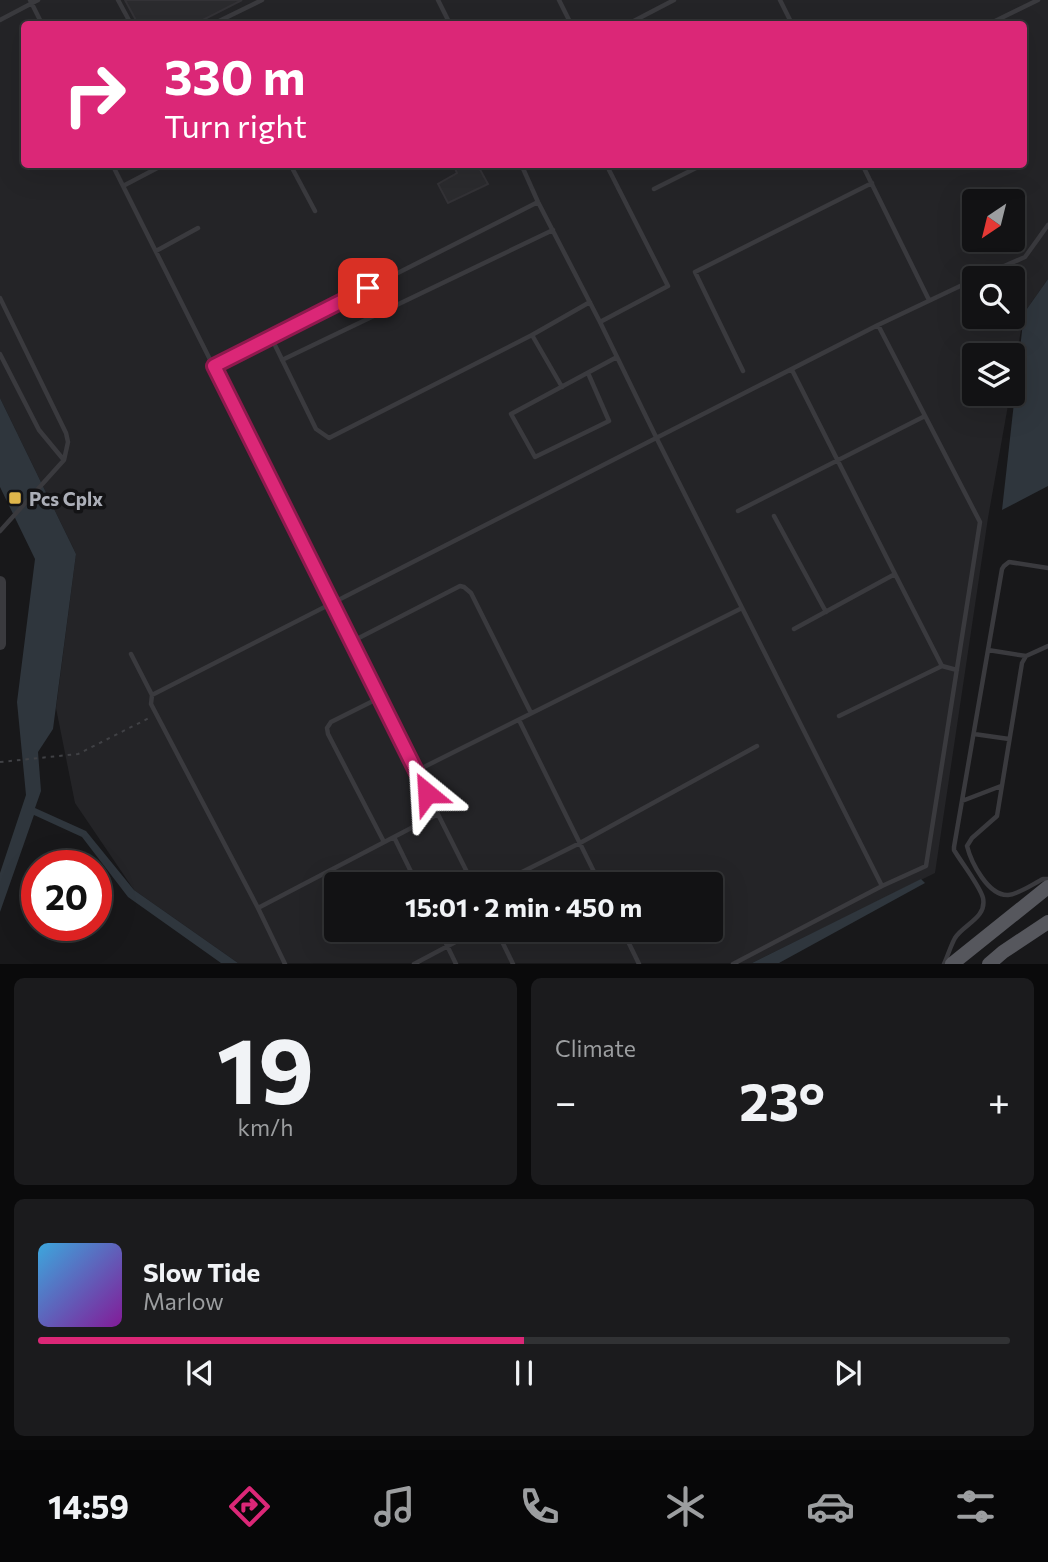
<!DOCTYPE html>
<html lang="en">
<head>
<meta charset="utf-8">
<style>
	:root { --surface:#121214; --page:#1b1b1d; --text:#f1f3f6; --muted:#9c9ea0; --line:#313234; --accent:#db2777 }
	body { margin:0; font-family:Commissioner,sans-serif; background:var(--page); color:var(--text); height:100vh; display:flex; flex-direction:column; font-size:26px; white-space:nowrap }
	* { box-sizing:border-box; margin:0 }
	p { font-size:23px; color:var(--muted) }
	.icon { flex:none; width:38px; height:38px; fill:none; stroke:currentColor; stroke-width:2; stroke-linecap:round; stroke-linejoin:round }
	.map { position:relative; height:964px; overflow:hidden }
	.drawer { display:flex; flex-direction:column; gap:14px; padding:14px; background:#0a0a0b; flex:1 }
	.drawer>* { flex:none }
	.guide { position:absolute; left:21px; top:21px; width:1006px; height:147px; border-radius:7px; box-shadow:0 7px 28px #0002,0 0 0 2px var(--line); background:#db2777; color:#fff; overflow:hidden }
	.needle { width:46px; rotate:215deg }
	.tools { position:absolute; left:962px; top:189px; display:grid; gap:14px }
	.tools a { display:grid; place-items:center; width:63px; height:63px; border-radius:7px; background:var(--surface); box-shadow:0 7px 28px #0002,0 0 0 2px var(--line); font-size:35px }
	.speed { position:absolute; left:21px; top:850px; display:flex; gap:14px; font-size:35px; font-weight:700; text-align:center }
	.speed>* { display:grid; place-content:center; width:91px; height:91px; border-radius:50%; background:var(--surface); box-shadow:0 7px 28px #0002,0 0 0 2px var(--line); line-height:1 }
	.speed .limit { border:10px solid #d22; background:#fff; color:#111 }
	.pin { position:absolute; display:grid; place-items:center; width:60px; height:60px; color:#fff; margin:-30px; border-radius:14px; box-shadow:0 4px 10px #0006 }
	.me { position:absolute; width:77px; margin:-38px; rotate:333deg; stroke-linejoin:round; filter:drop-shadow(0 0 5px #0008) }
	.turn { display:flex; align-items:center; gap:24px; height:147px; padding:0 28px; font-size:32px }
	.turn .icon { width:91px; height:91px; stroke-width:2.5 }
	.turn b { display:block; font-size:49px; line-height:60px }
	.big { font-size:52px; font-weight:700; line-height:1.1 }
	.drawer .widget { flex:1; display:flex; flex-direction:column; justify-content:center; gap:10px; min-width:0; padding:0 24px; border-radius:10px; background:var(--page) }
	.drawer .dial { align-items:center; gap:0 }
	.dial b { font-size:91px; line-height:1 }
	.song { display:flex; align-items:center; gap:21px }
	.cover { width:84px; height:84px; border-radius:10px; background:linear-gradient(135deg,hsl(200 70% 55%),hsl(290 70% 35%)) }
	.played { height:7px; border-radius:4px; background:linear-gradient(90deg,var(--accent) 50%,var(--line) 50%) }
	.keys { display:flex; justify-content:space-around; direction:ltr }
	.heat { display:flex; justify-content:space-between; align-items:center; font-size:38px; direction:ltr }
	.drawer .tiles { flex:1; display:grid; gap:14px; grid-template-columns:1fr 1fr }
	.widget:last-child { grid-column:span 2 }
	.trip { position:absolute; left:324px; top:872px; width:399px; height:70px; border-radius:7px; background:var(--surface); box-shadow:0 7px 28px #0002,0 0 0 2px var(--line); font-weight:700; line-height:70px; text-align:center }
	.tab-bar { display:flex; height:112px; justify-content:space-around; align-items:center; background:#070708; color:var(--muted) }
	.tab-bar .icon { width:49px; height:49px }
	.tab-bar .on { color:var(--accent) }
	.tab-bar b { font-size:32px; color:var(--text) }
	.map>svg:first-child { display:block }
	.built { fill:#242427; fill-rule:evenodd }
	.water { fill:#2f363d }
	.building { fill:#2b2b2e; stroke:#333236; stroke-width:2 }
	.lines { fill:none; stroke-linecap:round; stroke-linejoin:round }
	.path { stroke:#404145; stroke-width:2; stroke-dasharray:3.5 5; stroke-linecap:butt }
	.service { stroke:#3a3a3e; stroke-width:4.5 }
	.tertiary { stroke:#3a3a3e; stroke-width:12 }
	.primary { stroke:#56575d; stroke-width:14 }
	.route-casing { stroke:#8e194d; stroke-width:18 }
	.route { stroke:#db2777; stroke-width:12 }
	.poi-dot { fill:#dfb64b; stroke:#131315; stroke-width:2.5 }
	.labels { text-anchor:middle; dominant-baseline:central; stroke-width:7; stroke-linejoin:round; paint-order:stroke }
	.poi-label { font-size:19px; font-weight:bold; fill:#acafb8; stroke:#131315; text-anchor:start }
</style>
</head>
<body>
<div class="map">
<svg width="1048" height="964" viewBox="0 0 1048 964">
	<rect width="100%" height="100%" fill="#18181a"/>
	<path class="built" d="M0,0H1048V279L1024,313L1013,376V355H975V394H1010L988,518L935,873L752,963H238L134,890L75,803L56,708L76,554L0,398ZM24,24H1024V164H24ZM975,201H1013V240H975ZM975,278H1013V317H975ZM336,884H710V929H336Z"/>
	<path class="water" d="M1048,279V486L1002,510L1024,313Z
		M0,398L76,554L53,729L38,752L41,791L35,808L86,831L134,890L238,963H221L128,897L82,837L34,815L0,912V873L26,795L17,702L35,559L0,487Z
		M921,879L925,883L779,963H752Z"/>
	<path class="building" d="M125,0H242L195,24H138Z
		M453,164H477L488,184L448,203L438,184L457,173Z"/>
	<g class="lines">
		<path class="path" d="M0,762L78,754L149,718"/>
		<path class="service" d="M30,0L42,24
			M118,0L131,24
			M438,0L450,24
			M559,0L571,24
			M780,0L792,24
			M0,20L38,0
			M213,24L262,0
			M628,24L674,0
			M989,24L1038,0
			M112,164L473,884
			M290,164L315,211
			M521,164L538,202L600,322L657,439L882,886
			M862,164L929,300
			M123,186L165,164
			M654,189L704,164
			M156,251L198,228
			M977,278L1025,257L1048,225
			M0,298L66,433L68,442L64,460L0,531
			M600,322L668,286L606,164
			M532,335L562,387
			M271,337L316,429L329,438L532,335L590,302
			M0,354L39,430L63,459
			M282,360L553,230
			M214,366L538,202
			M792,370L895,574
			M743,371L695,272L872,183
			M588,373L609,421L535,457L511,414L617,357
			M738,511L925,416
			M774,516L826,612
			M794,629L895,574L942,666
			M351,642L460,586L464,587L471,593L531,713
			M988,650L1026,656L1048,646
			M131,654L152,695L151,704L258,908L285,964
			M1026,656L1022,663L997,816L972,838L967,846C971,862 988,896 1008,895C1019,894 1033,884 1043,879H1048
			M152,695L878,325L975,279
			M379,698L331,722L327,728L328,734L384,842
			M839,716L942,666L957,670
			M519,720L600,884
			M974,734L1009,739
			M416,771L742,608
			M962,801L1001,786
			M394,837L417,884
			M498,884L580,843L757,746
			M258,908L438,814
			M439,929L456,964
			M496,929L513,964
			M622,929L639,964
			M414,964L480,929
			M733,964L882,886L926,866L980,522L878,325
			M944,964C948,955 951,945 955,938C964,924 987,918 983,898C980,886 961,862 954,850V847L1002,569L1004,566L1009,562L1048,568"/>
		<path class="tertiary" d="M0,582V644"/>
		<path class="primary" d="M952,964L1048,887
			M989,964L1003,952L1048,922"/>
	</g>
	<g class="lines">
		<defs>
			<path id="route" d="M368,288L214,366L427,793"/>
		</defs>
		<use href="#route" class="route-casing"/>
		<use href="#route" class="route"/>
	</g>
	<rect class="poi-dot" x="8" y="491" width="14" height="14" rx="3.5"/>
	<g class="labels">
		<g class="poi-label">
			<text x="29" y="498">Pcs Cplx</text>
		</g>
	</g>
</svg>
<div class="tools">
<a><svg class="needle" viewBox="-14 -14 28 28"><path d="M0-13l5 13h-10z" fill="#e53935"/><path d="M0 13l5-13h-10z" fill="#9c9ea0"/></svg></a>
<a><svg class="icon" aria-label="search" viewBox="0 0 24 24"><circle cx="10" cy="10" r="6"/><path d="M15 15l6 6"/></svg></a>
<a><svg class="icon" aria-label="layers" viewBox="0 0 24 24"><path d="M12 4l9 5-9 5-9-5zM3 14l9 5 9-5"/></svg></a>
</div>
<div class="speed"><div class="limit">20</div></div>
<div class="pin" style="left:368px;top:288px;background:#d93025"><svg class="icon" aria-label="arrive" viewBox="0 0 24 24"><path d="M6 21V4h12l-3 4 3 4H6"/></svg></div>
<svg class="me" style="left:427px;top:793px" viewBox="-20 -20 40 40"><path d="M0-17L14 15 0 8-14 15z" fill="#db2777" stroke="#fff" stroke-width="4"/></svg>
<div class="trip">15:01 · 2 min · 450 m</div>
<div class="guide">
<div class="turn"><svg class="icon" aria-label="right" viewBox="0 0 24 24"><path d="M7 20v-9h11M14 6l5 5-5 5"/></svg><div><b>330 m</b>Turn right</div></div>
</div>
</div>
<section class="drawer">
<div class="tiles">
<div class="widget dial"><b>19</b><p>km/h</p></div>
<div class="widget"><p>Climate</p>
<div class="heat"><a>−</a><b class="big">23°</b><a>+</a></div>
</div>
<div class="widget">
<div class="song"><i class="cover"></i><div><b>Slow Tide</b><p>Marlow</p></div></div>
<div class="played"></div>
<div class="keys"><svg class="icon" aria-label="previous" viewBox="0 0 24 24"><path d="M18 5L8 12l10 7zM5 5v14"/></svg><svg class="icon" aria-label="pause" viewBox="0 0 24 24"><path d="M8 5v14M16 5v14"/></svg><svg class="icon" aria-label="next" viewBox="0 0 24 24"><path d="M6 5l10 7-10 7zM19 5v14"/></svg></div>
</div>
</div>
</section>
<nav class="tab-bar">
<b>14:59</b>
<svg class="icon on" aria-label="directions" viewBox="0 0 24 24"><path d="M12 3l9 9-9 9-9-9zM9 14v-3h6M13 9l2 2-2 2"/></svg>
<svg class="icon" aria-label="music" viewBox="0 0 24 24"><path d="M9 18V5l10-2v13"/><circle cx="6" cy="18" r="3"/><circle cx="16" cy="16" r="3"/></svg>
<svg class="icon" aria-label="phone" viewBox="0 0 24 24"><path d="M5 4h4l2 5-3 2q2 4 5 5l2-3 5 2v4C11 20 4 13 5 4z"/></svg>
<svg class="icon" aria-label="climate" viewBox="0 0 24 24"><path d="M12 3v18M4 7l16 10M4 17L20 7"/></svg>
<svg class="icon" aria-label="car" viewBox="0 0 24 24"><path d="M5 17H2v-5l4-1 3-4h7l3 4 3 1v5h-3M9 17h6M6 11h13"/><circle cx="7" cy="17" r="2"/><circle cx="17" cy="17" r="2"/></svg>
<svg class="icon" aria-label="filters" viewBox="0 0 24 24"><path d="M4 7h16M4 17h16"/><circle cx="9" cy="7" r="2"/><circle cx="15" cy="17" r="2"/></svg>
</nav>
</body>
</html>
